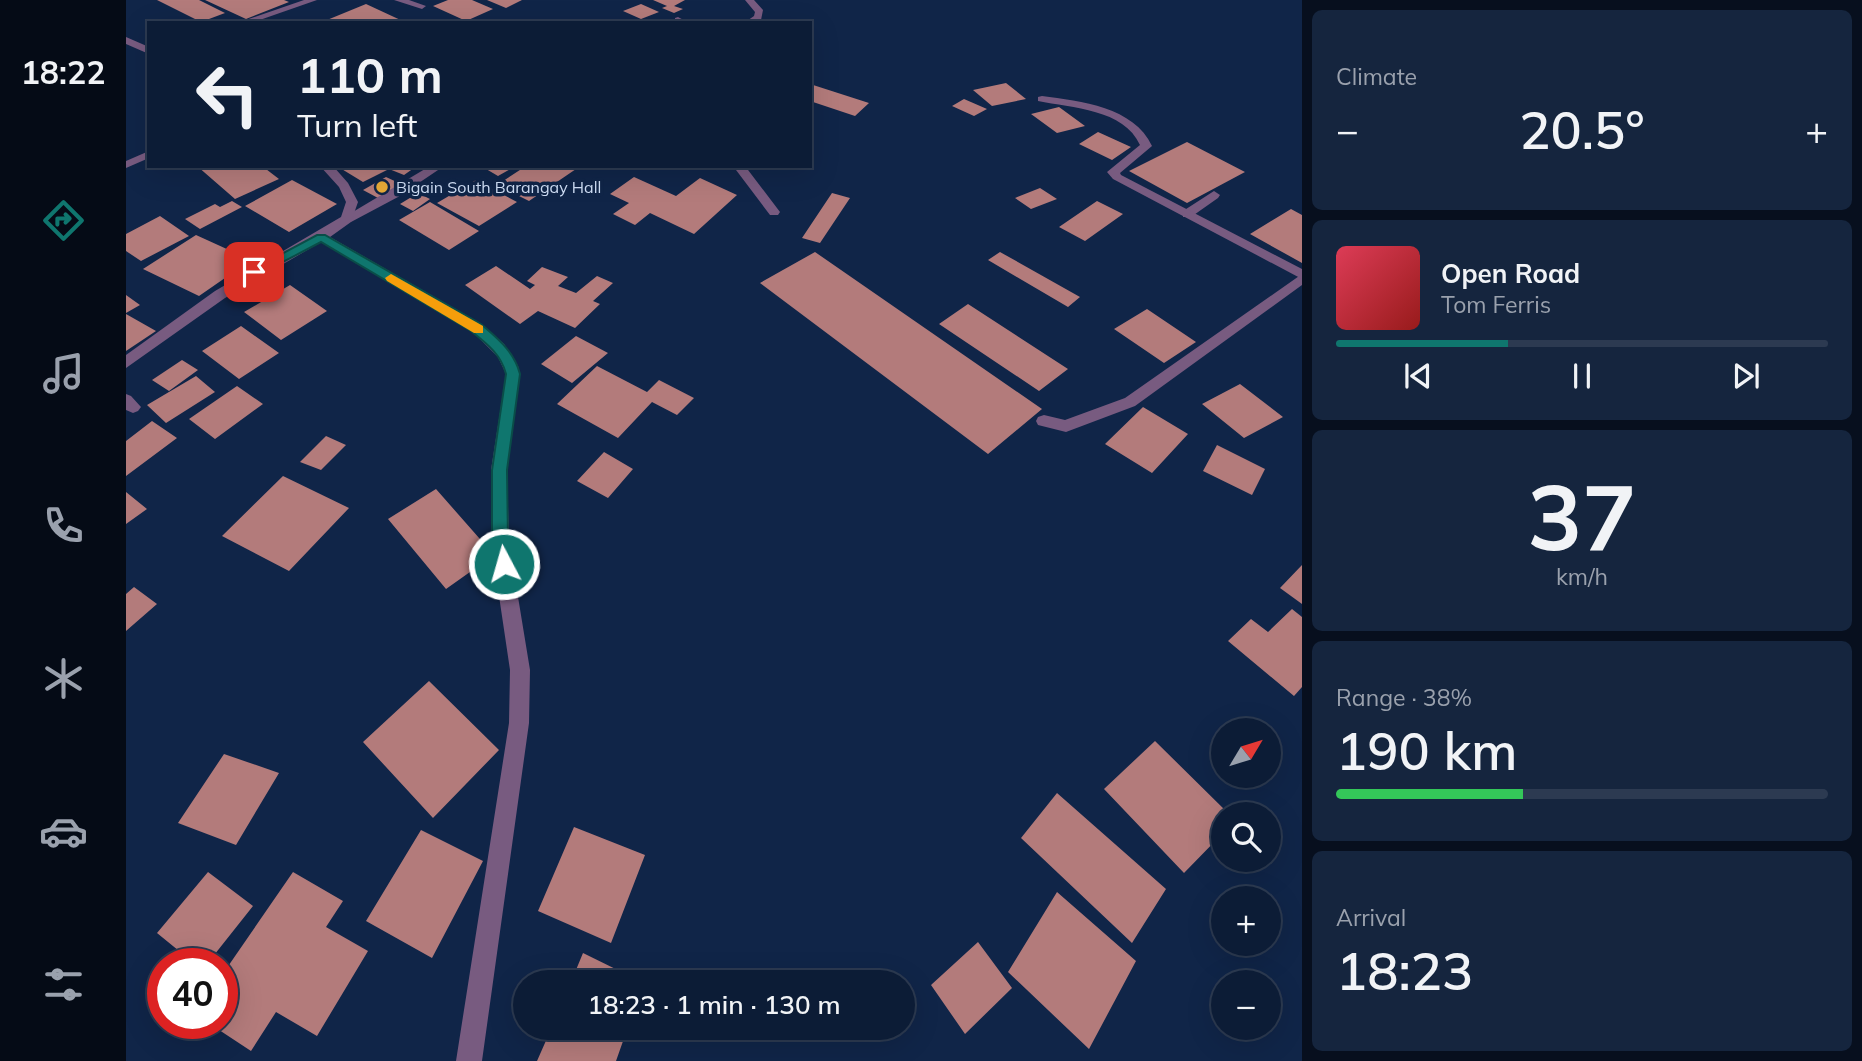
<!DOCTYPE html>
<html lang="en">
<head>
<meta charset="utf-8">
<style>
	:root { --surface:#0c1c36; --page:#15253e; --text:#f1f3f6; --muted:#9aa1ad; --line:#2c3a51; --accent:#0f766e }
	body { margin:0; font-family:Mulish,sans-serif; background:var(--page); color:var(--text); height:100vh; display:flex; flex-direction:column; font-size:26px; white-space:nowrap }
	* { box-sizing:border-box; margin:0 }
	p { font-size:23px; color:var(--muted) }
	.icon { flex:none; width:38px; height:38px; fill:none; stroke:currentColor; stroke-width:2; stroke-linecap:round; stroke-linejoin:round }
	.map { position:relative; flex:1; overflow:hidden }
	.drawer { display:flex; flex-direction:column; gap:10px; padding:10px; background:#070f1e; width:560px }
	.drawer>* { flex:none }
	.hud { position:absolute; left:21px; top:21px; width:665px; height:147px; border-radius:0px; box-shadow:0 7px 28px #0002,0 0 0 2px var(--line); background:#0c1c36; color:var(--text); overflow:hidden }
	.needle { width:46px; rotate:52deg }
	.fabs { position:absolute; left:1085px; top:718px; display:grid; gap:14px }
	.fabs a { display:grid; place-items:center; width:70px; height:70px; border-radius:50%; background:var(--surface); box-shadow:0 7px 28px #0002,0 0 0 2px var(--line); font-size:35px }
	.speed { position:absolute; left:21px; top:948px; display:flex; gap:14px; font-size:35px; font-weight:700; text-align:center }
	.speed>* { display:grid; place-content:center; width:91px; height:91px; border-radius:50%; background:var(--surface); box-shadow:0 7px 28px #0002,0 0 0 2px var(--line); line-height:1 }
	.speed .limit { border:10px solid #d22; background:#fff; color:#111 }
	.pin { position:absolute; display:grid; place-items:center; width:60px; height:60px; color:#fff; margin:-30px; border-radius:14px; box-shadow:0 4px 10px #0006 }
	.me { position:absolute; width:77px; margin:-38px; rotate:354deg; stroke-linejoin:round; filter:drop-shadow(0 0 5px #0008) }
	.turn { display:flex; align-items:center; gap:24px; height:147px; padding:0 35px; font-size:32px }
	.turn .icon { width:91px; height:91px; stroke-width:2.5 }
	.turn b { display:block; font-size:49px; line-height:60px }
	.big { font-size:52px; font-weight:600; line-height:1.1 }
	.drawer .widget { flex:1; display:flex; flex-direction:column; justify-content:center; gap:10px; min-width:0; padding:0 24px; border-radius:10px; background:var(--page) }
	.drawer .dial { align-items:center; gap:0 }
	.dial b { font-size:91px; line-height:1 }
	.song { display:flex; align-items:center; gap:21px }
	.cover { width:84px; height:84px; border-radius:10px; background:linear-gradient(135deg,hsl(350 70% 55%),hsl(0 70% 35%)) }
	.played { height:7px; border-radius:4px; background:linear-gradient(90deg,var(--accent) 35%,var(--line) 35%) }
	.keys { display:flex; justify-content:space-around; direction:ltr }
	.heat { display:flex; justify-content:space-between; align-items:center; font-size:38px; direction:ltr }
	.charge { height:10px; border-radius:5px; background:linear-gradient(90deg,#34c759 38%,var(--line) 0) }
	.trip { position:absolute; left:387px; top:970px; width:402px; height:70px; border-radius:35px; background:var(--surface); box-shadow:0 7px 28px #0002,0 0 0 2px var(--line); font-weight:600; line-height:70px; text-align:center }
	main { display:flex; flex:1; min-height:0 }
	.dock { display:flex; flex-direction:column; width:126px; justify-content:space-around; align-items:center; background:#050b16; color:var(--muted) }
	.dock .icon { width:49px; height:49px }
	.dock .on { color:var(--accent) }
	.dock b { font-size:32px; color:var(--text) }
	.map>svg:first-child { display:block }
	.building { fill:#b37b7b }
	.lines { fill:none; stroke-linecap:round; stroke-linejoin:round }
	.service { fill:#785b80; fill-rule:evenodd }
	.minor { fill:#785b80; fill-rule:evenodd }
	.tertiary { fill:#785b80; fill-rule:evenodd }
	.route { fill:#0f766e; stroke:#0a4d48; stroke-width:2 }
	.slow { fill:#f59e0b }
	.poi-dot { fill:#e8ab37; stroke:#102548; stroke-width:2.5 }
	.labels { text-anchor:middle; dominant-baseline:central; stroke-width:7; stroke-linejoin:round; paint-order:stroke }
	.far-poi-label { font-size:16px; fill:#d0dff6; stroke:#102548; text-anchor:start }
</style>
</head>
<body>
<main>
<nav class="dock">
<b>18:22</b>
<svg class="icon on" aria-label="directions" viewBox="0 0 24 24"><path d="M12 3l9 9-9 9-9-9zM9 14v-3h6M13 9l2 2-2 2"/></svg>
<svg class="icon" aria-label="music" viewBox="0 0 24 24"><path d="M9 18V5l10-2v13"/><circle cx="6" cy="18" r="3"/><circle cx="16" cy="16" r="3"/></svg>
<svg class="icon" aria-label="phone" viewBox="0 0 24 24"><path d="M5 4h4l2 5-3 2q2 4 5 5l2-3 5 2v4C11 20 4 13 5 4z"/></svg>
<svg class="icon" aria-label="climate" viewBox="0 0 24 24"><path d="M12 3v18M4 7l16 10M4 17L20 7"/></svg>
<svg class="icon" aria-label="car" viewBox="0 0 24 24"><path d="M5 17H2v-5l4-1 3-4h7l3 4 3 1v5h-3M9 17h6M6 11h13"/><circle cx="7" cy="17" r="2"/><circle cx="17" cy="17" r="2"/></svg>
<svg class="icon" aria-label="filters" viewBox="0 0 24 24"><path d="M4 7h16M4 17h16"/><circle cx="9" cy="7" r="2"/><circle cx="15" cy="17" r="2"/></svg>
</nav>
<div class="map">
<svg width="1176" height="1061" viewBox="0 0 1176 1061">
	<rect width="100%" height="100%" fill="#102548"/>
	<path class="building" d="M31,0H73L99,13L75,22Z
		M79,0H158L163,2L120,19Z
		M322,0H346L367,9L340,21L307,6Z
		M361,0H396L380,8Z
		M527,0H559L548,6L557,9L548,13L536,8L541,6Z
		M240,4L281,23H208L201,20Z
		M515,4L533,12L515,19L497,11Z
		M880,83L900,99L866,106L847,90Z
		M684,84L743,103L729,116L684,101Z
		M838,99L861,109L848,116L826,106Z
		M933,107L959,126L931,133L905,114Z
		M972,132L1005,147L986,160L953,144Z
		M1061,142L1119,172L1061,203L1003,171Z
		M71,166H136L153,179L109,199Z
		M218,166H258L263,169L237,182L214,168Z
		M267,166H284L288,168L278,175L263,169Z
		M355,166H390L372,176Z
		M400,166H444L450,169L403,201L371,185Z
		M260,177L275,184L252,198L237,190Z
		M508,177L550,196L574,178L611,195L568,234L524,213L509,225L487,214L503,203L484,194Z
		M166,180L211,204L163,232L119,206Z
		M350,180L391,202L353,226L311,203Z
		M914,188L931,199L905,209L889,198Z
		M292,193L304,199L287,211L274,204Z
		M706,193L724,198L694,243L676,238Z
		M106,201L116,207L74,229L59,219L89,204L94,207Z
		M971,201L997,214L959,241L933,227Z
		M304,202L353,231L323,250L273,220Z
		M1165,209L1176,215V263L1124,234Z
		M34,216L63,236L15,261L0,251V234Z
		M70,235L125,260L73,296L17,269Z
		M689,252L916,409L862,454L634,283Z
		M874,252L954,297L942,307L862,260Z
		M370,266L404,289L409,285L401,281L416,267L442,277L432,286L450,293L471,276L487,283L467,301L474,304L449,328L412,311L394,324L339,285Z
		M164,285L201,311L155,340L118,312Z
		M0,295L14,305L0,313Z
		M842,304L942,369L913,391L813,324Z
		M1021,309L1070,342L1038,363L988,329Z
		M0,314L30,331L0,351Z
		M115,326L153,353L113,379L76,351Z
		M450,336L482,353L446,383L415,364Z
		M56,360L72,370L43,391L26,380Z
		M471,366L521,392L533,380L568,398L551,415L526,402L492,438L431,404Z
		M70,376L89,392L40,423L21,405Z
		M1114,384L1157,417L1118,438L1076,404Z
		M111,386L137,404L89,439L63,419Z
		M1017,407L1062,434L1026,473L979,444Z
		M26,421L51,438L0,476V441Z
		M200,436L220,445L195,470L174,462Z
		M1091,445L1139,469L1126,495L1077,471Z
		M478,452L507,469L482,498L451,481Z
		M157,476L223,508L163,571L96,536Z
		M310,489L368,555L320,589L262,519Z
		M0,492L21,509L0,524Z
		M1176,565V604L1154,588Z
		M8,587L31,604L0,631V594Z
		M1166,609L1176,617V687L1168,696L1102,641L1125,619L1142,632Z
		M303,681L373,750L307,818L237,742Z
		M1029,741L1103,814H1097V833L1058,873L978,789Z
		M98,754L153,773L110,845L52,823Z
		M931,793L1040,889L1006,943L895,838Z
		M448,827L519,855L485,943L412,911Z
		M295,830L357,861L306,958L240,921Z
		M82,872L127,906L81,964H69L31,933Z
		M167,872L217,901L200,927L242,951L191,1036L150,1012L125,1051L84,1024H96V975Z
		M931,892L1010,961L963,1049L882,972Z
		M852,942L886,988L839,1034L805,985Z
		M457,953L516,982H445Z
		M426,1027H502L490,1061H411Z"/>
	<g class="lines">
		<path class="service" d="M178,0H191L125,23H111Z
			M268,0H283L300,6L296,9Z
			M552,17L563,23L549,22V18Z
			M23,151V158L0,168V161Z
			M607,166H619L654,212L652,215H644Z
			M1088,191L1094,195L1092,198L1065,217H1057V211Z
			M1176,274V285L1009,406L940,432L912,425L910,421L912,417L918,415L939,420L999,398Z
			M0,394L5,396L15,407L12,411L7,413L0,410Z"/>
		<path class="minor" d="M619,0H628L637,10L635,20L618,23L628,16L629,12Z
			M916,96C955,101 1008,107 1026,146L994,173L995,175L1176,269V279L987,179L981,172L1014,145C998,109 946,108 912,101V97Z
			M304,166H318L272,197L225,222H217L215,219Z"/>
		<path class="tertiary" d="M0,37L23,47V54L0,44Z
			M194,166H207L222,183L232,202L225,222L204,237L355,324L378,344L392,366L394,374L381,470L383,542L404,670L403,723L356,1061H330L383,723L384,670L365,542V470L380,374L372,357L345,330L195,242L99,298L0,368V355L89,291L215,217L220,202L213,187Z"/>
	</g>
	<path class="route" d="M191,235H199L355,324C372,339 388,351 394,374L381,470L382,542L386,564L384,569L378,571L372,569L366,542V470L380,374C375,354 360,343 345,331L195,242L132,275H124L122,272Z"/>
	<path class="slow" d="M265,274L357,326V333H348L261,281L259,278Z"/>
	<circle class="poi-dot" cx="256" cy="187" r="7"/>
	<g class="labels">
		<g class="far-poi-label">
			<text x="270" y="187">Bigain South Barangay Hall</text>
		</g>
	</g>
</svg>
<div class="fabs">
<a><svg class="needle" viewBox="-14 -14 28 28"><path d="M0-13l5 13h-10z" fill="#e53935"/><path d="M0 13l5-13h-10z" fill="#9aa1ad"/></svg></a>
<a><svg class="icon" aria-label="search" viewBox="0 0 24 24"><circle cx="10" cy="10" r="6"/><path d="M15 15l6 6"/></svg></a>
<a>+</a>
<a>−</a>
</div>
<div class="speed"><div class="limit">40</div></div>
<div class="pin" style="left:128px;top:272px;background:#d93025"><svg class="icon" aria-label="arrive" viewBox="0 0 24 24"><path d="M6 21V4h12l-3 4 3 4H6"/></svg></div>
<svg class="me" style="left:378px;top:564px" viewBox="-20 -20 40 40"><circle r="17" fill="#0f766e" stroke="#fff" stroke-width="3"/><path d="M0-11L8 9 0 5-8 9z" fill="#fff"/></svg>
<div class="trip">18:23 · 1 min · 130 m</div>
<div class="hud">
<div class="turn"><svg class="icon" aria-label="left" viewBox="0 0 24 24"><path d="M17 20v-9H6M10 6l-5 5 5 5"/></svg><div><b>110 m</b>Turn left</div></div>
</div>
</div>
<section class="drawer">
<div class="widget"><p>Climate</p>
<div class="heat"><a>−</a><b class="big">20.5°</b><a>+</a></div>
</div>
<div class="widget">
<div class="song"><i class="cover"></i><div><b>Open Road</b><p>Tom Ferris</p></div></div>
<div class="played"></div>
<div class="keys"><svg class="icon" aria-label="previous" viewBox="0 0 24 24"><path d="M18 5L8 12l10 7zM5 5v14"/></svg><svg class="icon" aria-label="pause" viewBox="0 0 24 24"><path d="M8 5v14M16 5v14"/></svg><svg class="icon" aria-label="next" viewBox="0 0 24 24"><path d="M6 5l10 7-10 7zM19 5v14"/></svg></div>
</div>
<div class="widget dial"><b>37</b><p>km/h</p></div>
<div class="widget"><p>Range · 38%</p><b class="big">190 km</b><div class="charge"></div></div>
<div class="widget"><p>Arrival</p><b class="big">18:23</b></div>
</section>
</main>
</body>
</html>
